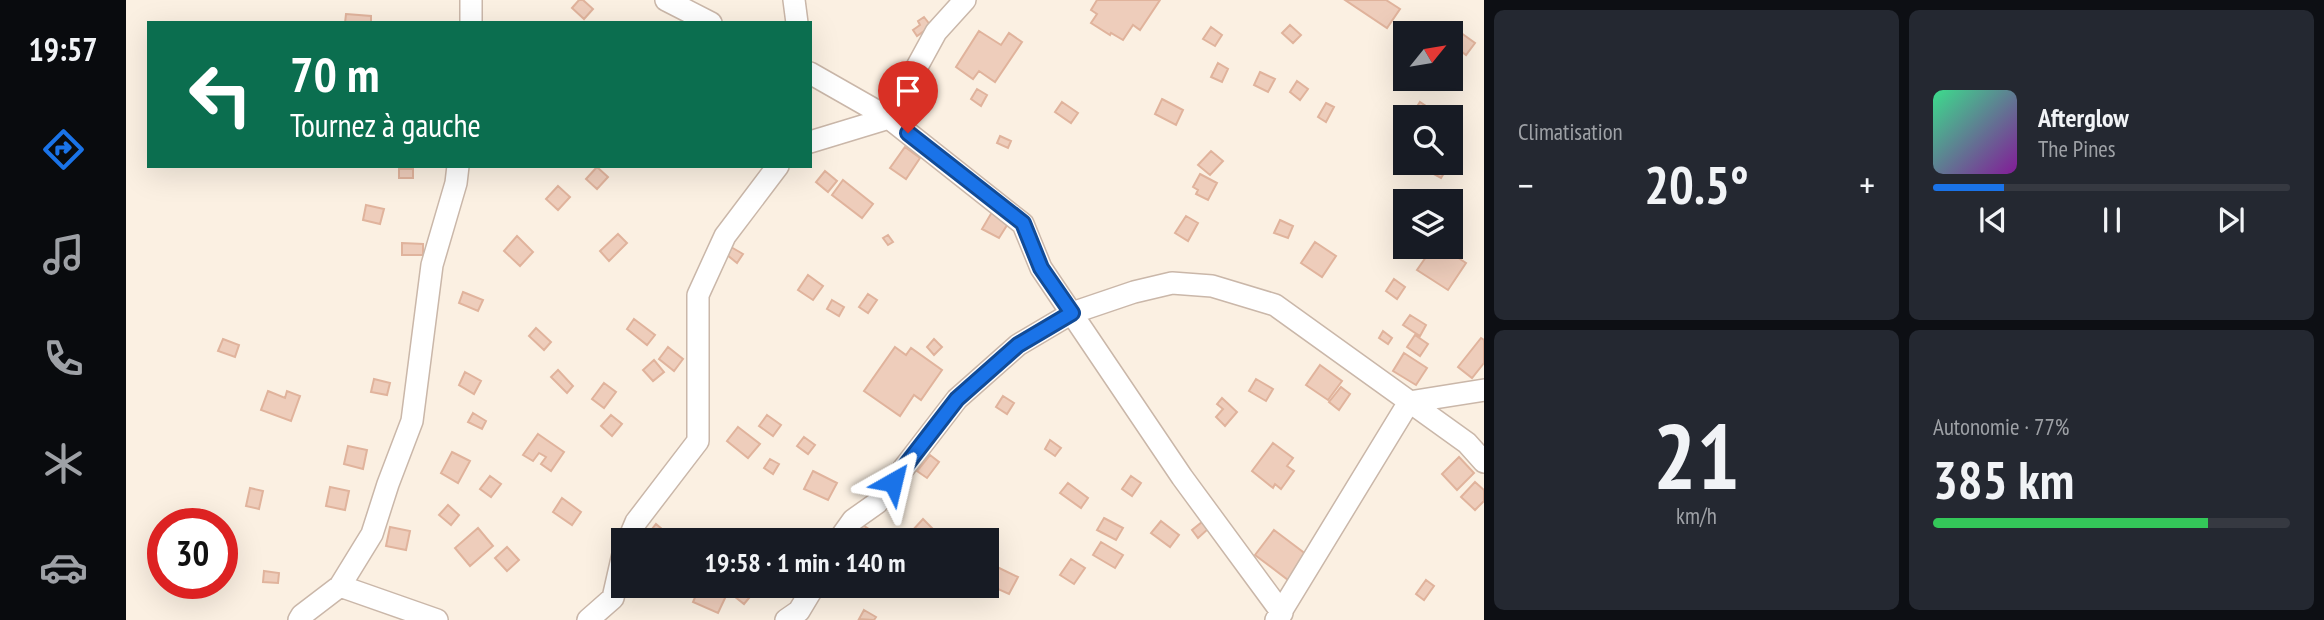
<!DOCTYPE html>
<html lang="fr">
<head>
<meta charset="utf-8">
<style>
	:root { --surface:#171b24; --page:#242831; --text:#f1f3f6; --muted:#9ea1a6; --line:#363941; --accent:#1a73e8 }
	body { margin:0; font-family:"PT Sans Narrow",sans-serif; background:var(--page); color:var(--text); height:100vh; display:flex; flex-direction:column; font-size:26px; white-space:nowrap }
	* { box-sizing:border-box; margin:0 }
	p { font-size:23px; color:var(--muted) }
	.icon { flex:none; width:38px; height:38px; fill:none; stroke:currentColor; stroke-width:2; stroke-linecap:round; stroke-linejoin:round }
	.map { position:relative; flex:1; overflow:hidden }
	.side { display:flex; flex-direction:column; gap:10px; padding:10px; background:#0d0f14; width:840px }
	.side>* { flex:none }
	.banner { position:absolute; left:21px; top:21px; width:665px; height:147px; border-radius:0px; box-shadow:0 7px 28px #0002; background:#0b6e4f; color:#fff; overflow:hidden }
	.needle { width:46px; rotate:60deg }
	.fabs { position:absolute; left:1267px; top:21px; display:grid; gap:14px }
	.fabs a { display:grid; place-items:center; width:70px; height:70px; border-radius:0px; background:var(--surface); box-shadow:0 7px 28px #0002; font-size:35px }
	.speed { position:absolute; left:21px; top:508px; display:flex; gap:14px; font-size:35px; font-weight:700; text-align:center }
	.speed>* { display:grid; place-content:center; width:91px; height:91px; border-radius:50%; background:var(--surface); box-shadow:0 7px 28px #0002; line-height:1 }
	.speed .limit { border:10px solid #d22; background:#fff; color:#111 }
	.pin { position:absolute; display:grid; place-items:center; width:60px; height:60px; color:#fff; margin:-72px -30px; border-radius:50% 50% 50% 0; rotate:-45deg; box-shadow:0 0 7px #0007 }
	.pin .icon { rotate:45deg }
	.me { position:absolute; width:77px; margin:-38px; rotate:37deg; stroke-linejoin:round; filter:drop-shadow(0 0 5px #0008) }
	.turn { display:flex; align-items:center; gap:24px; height:147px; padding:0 28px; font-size:32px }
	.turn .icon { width:91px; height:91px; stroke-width:2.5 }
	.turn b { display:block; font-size:49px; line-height:60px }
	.big { font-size:52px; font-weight:600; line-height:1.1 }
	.side .card { flex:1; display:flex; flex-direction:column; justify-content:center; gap:10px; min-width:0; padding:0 24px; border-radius:10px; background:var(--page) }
	.side .dial { align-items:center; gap:0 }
	.dial b { font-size:91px; line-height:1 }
	.song { display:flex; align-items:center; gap:21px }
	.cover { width:84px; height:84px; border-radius:10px; background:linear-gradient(135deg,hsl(150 70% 55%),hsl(290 70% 35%)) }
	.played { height:7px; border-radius:4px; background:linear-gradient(90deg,var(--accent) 20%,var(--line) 20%) }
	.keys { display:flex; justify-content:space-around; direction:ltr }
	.heat { display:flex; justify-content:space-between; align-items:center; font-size:38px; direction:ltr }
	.charge { height:10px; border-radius:5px; background:linear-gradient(90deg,#34c759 77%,var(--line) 0) }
	.side .tiles { flex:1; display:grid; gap:10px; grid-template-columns:repeat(2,1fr) }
	.trip { position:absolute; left:485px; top:528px; width:388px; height:70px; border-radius:0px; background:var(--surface); box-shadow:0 7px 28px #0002; font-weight:600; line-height:70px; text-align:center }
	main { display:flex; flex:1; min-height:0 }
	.tabs { display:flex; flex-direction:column; width:126px; justify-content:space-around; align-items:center; background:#090b0e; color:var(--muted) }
	.tabs .icon { width:49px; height:49px }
	.tabs .active { color:var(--accent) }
	.tabs b { font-size:32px; color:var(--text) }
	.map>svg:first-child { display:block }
	.building { fill:#eecdbb; stroke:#e0b39c; stroke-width:2 }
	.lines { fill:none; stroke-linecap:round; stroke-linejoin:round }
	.street-casing { stroke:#cab7a9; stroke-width:24 }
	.street { stroke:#fff; stroke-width:21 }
	.route-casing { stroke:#114b97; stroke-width:18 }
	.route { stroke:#1a73e8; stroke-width:12 }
</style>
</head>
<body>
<main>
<nav class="tabs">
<b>19:57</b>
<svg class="icon active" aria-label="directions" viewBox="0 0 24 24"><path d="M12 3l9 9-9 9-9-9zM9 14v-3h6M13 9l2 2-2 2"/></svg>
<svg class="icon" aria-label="music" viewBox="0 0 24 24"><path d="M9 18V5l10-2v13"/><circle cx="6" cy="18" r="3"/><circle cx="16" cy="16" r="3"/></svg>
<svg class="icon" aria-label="phone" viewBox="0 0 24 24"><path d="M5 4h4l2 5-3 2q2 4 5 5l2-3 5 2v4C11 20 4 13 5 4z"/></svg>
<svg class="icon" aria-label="climate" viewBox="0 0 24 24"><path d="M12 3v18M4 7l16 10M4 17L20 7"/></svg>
<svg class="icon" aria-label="car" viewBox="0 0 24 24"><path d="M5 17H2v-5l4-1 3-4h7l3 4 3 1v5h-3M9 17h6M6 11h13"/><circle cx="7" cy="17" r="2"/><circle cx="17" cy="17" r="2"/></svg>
</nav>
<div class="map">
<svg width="1358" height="620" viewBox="0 0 1358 620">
	<rect width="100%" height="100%" fill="#fbf0e2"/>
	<path class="building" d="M453,0H457L467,9L458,19L446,8Z
		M971,0H1034L1014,30L1007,25L997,40L985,33L984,35L965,23L971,14L965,10Z
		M1219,0H1260L1274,9L1261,28Z
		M220,14L245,16V23H219Z
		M798,17L805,26L791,36L787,30L794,25L792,21Z
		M1164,25L1175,35L1167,43L1156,33Z
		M1085,27L1096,35L1089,46L1077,39Z
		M1331,30L1349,43L1340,55L1325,43V39Z
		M853,31L875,45L883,33L896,42L869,82L853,71L847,79L830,67Z
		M1092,63L1102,69L1096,82L1085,77Z
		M1134,72L1149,79L1142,92L1128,85Z
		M1171,81L1182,89L1174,100L1164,92Z
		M851,89L861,95L855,106L845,99Z
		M1036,99L1057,110L1050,125L1029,114Z
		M936,102L952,113L945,123L929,112Z
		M1294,102L1306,110L1301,117H1284Z
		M1200,103L1208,107L1200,122L1192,117Z
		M874,136L885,141L882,148L871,143Z
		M779,147L794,158L780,179L764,168Z
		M1085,151L1097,161L1084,175L1072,165Z
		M1309,163L1323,165L1315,178L1304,172Z
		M471,167L482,177L471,189L460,179Z
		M273,169H287V178H273Z
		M699,171L711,181L702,192L690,182Z
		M1074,174L1091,183L1082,200L1070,194L1072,190L1067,187Z
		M717,180L747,204L736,218L706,195Z
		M432,186L444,197L432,210L420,199Z
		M240,205L258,209L254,224L237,220Z
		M866,212L883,222L873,238L856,229Z
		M1060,216L1072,223L1062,241L1049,233Z
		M1154,220L1167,226L1162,238L1148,233Z
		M492,234L501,243L483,261L474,251Z
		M762,235L767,242L762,245L757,238Z
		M391,236L407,252L394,266L378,251Z
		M1189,242L1210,256L1196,277L1175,263Z
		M276,243L297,244V255H276Z
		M605,247L617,254L611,263L600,254Z
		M1307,247H1316L1340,263L1322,290L1291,270Z
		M682,275L697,286L687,300L672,290Z
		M1268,279L1279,287L1271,299L1260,291Z
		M337,292L357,300L352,311L333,303Z
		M742,294L751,300L742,313L733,307Z
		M706,300L718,307L713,316L701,309Z
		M1284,315L1300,325L1294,336L1277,325Z
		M508,319L529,335L521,345L501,329Z
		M410,328L425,342L418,350L403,336Z
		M1257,331L1266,338L1262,344L1253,338Z
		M1289,335L1302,344L1294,356L1281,347Z
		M1355,338L1358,340V363L1346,378L1332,367Z
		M97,339L113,345L109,357L92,351Z
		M808,339L816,347L808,355L801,347Z
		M542,347L557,359L548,371L533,359Z
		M769,347L780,355L785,348L816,370L795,400L788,395L774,416L738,391Z
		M1278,353L1301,368L1290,385L1267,371Z
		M528,360L538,372L527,381L517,370Z
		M1194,365L1216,381L1202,400L1180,385Z
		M432,370L447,386L441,393L425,377Z
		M339,372L355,381L348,394L333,385Z
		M248,379L264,383L261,395L245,392Z
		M1130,379L1147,389L1140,401L1123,391Z
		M478,383L490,392L478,408L466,399Z
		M1215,387L1224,394L1213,410L1203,402Z
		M142,391L159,398L161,391L174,396L165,421L135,410Z
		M877,396L888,403L881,414L870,407Z
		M1096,398L1111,412L1099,426L1090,417L1097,409L1091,404Z
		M347,413L360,421L356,429L342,422Z
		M485,415L496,424L486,436L475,426Z
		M641,415L655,425L647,436L633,426Z
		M612,427L634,444L622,458L601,441Z
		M412,434L438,452L425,471L415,464L420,457L413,453L407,461L397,455Z
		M678,437L689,445L682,454L671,446Z
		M924,440L935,448L929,456L919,449Z
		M1147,443L1167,458L1161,466L1168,471L1155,489L1149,484L1147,488L1126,471Z
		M222,446L241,450L237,469L218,464Z
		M326,452L344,461L332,483L315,473Z
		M804,455L813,462L801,478L791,471Z
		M1333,457L1348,473L1331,490L1316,474Z
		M644,459L653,464L647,474L638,468Z
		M687,471L711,483L702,500L678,489Z
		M364,476L375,484L365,497L354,489Z
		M1005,476L1015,483L1006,496L996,489Z
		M1349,482L1358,490V501L1349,510L1335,497Z
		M942,483L962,498L955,508L934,493Z
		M204,487L223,491L219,510L200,506Z
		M124,488L137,491L133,509L120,506Z
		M436,498L455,512L446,525L427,512Z
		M322,505L333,515L325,525L313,515Z
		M978,518L997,528L990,540L971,530Z
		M797,519L806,528L795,539L786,531Z
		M1035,521L1053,535L1044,547L1025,533Z
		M732,522L746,531L740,541H736L724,534Z
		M1076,522L1082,529L1072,538L1066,530Z
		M530,524L544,536L540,541H522L519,538Z
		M264,527L284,531L280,550L260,546Z
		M352,528L367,546L344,566L329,548Z
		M1148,530L1185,558L1166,583L1129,555Z
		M975,542L997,555L989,568L967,555Z
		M381,547L393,560L381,571L369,558Z
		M945,559L959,568L948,584L934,575Z
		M869,566L892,577L883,594L861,584Z
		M138,571L153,573L152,583L137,582Z
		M1300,580L1308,586L1298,600L1290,594Z
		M574,586L600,596L592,613L567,602Z
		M607,586H633L618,604L603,592Z
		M738,610L750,617L748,620L733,619Z"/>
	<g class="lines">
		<defs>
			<path id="street" d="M540,0L585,23
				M668,0L671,23
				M839,0L810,32L763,118L897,224L915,268L1056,477L1156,613
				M345,23V0
				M684,73L763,118
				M684,142L763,118
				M502,541L510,522L572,441V295L599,236L652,166
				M712,541L727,520L751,503L831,399L892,345L946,313L1008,292L1046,283L1086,286L1149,305L1341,443L1358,462
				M214,586L246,534L262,484L286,421L306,265L330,183L332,166
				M173,620L176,615L214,586L311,620
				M462,620L487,598L497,554
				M660,620L673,611L688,586
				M1150,620L1283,402L1358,390"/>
		</defs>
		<use href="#street" class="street-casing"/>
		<use href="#street" class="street"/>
	</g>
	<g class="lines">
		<defs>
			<path id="route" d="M767,482L831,399L892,345L946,313L915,268L897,223L782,133"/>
		</defs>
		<use href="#route" class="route-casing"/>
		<use href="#route" class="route"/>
	</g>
</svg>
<div class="fabs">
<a><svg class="needle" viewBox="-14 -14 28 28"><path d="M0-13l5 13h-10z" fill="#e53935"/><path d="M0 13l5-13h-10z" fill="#9ea1a6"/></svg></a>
<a><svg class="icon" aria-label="search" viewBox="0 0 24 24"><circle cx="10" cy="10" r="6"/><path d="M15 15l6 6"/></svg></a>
<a><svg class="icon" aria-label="layers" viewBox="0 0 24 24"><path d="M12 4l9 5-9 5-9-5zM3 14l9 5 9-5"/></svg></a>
</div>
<div class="speed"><div class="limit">30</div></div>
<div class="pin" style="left:782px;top:133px;background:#d93025"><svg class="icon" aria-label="arrive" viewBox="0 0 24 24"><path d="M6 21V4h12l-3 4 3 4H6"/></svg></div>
<svg class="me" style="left:767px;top:482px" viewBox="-20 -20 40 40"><path d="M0-17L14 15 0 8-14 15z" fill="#1a73e8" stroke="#fff" stroke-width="4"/></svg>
<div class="trip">19:58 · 1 min · 140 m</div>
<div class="banner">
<div class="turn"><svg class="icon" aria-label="left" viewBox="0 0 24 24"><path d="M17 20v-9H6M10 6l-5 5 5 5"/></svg><div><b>70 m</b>Tournez à gauche</div></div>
</div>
</div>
<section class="side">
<div class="tiles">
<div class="card"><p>Climatisation</p>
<div class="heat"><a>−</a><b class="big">20.5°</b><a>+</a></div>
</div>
<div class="card">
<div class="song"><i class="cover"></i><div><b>Afterglow</b><p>The Pines</p></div></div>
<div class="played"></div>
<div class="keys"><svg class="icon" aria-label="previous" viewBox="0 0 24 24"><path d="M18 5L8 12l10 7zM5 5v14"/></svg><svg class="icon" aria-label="pause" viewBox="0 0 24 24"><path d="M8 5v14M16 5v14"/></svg><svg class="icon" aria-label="next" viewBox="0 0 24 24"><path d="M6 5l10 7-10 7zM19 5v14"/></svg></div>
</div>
<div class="card dial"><b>21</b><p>km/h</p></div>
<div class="card"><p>Autonomie · 77%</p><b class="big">385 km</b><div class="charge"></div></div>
</div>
</section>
</main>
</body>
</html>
